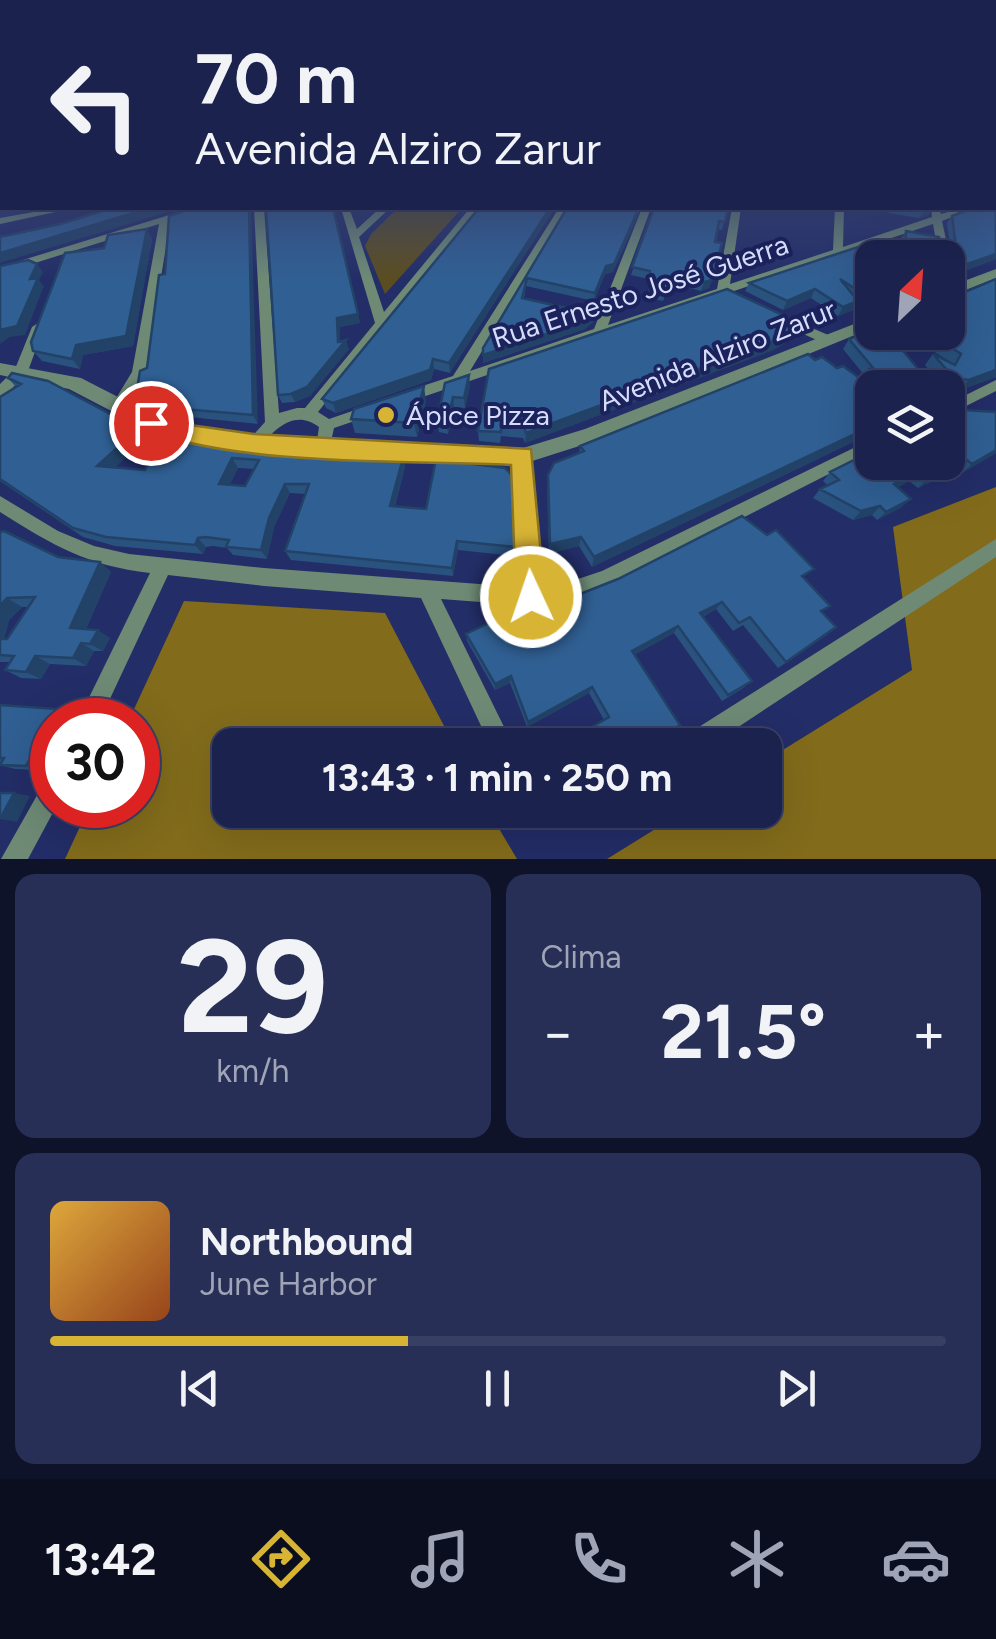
<!DOCTYPE html>
<html lang="pt">
<head>
<meta charset="utf-8">
<style>
	:root { --surface:#1a224d; --page:#272f57; --text:#f1f3f6; --muted:#9fa4b6; --line:#383f65; --accent:#d8b434 }
	body { margin:0; font-family:Figtree,sans-serif; background:var(--page); color:var(--text); height:100vh; display:flex; flex-direction:column; font-size:38px; white-space:nowrap }
	* { box-sizing:border-box; margin:0 }
	p { font-size:32px; color:var(--muted) }
	.icon { flex:none; width:55px; height:55px; fill:none; stroke:currentColor; stroke-width:2; stroke-linecap:round; stroke-linejoin:round }
	.map { position:relative; height:859px; overflow:hidden }
	.panel { display:flex; flex-direction:column; gap:15px; padding:15px; background:#0e132a; flex:1 }
	.panel>* { flex:none }
	.top-card { position:absolute; left:0px; top:0px; width:998px; height:210px; box-shadow:0 10px 40px #0002,0 0 0 2px var(--line); background:#1a224d; color:var(--text); overflow:hidden }
	.needle { width:65px; rotate:25deg }
	.fabs { position:absolute; left:855px; top:240px; display:grid; gap:20px }
	.fabs a { display:grid; place-items:center; width:110px; height:110px; border-radius:20px; background:var(--surface); box-shadow:0 10px 40px #0002,0 0 0 2px var(--line); font-size:50px }
	.speed { position:absolute; left:30px; top:698px; display:flex; gap:20px; font-size:50px; font-weight:700; text-align:center }
	.speed>* { display:grid; place-content:center; width:130px; height:130px; border-radius:50%; background:var(--surface); box-shadow:0 10px 40px #0002,0 0 0 2px var(--line); line-height:1 }
	.speed .limit { border:15px solid #d22; background:#fff; color:#111 }
	.pin { position:absolute; display:grid; place-items:center; width:85px; height:85px; color:#fff; margin:-42px; border:5px solid #fff; border-radius:50%; box-shadow:0 2px 10px #0007 }
	.me { position:absolute; width:110px; margin:-55px; rotate:357deg; stroke-linejoin:round; filter:drop-shadow(0 0 8px #0008) }
	.turn { display:flex; align-items:center; gap:35px; height:210px; padding:0 30px; font-size:45px }
	.turn .icon { width:130px; height:130px; stroke-width:2.5 }
	.turn b { display:block; font-size:70px; line-height:85px }
	.big { font-size:75px; font-weight:700; line-height:1.1 }
	.panel .widget { flex:1; display:flex; flex-direction:column; justify-content:center; gap:15px; min-width:0; padding:0 35px; border-radius:20px; background:var(--page) }
	.panel .dial { align-items:center; gap:0 }
	.dial b { font-size:130px; line-height:1 }
	.song { display:flex; align-items:center; gap:30px }
	.cover { width:120px; height:120px; border-radius:15px; background:linear-gradient(135deg,hsl(40 70% 55%),hsl(20 70% 35%)) }
	.played { height:10px; border-radius:5px; background:linear-gradient(90deg,var(--accent) 40%,var(--line) 40%) }
	.keys { display:flex; justify-content:space-around; direction:ltr }
	.heat { display:flex; justify-content:space-between; align-items:center; font-size:55px; direction:ltr }
	.panel .tiles { flex:1; display:grid; gap:15px; grid-template-columns:1fr 1fr }
	.widget:last-child { grid-column:span 2 }
	.trip { position:absolute; left:212px; top:728px; width:570px; height:100px; border-radius:20px; background:var(--surface); box-shadow:0 10px 40px #0002,0 0 0 2px var(--line); font-weight:700; line-height:100px; text-align:center }
	.menu { display:flex; height:160px; justify-content:space-around; align-items:center; background:#0a0e1f; color:var(--muted) }
	.menu .icon { width:70px; height:70px }
	.menu .selected { color:var(--accent) }
	.menu b { font-size:45px; color:var(--text) }
	.map>svg:first-child { display:block }
	.green { fill:#5b4d20 }
	.forest { fill:#826b1b }
	.lines { fill:none; stroke-linecap:round; stroke-linejoin:round }
	.minor { fill:#6e8a75; fill-rule:evenodd }
	.tertiary { fill:#6e8a75; fill-rule:evenodd }
	.secondary { fill:#8eba99; fill-rule:evenodd }
	.wall { fill:#29527e; fill-rule:evenodd }
	.shaded-wall { fill:#224267 }
	.building { fill:#305f93; stroke:#224267; stroke-width:2.5; fill-rule:evenodd }
	.route { fill:#d8b434; stroke:#8c7522; stroke-width:2.5 }
	.poi-dot { fill:#d8b434; stroke:#1b225c; stroke-width:4 }
	.labels { text-anchor:middle; dominant-baseline:central; stroke-width:8; stroke-linejoin:round; paint-order:stroke }
	.street-label { font-size:28px; fill:#d4ddfa; stroke:#1b225c }
	.poi-label { font-size:28px; fill:#d4ddfa; stroke:#1b225c; text-anchor:start }
</style>
</head>
<body>
<div class="map">
<svg width="996" height="859" viewBox="0 0 996 859">
	<rect width="100%" height="100%" fill="#232d67"/>
	<path class="green" d="M398,208H462L385,294L365,246L371,234Z"/>
	<path class="forest" d="M996,487V859H607L686,810H765V761L912,670L893,527Z
		M184,601L385,613L454,745H230V810H488L517,859H65L90,805H138V720H129Z"/>
	<g class="lines">
		<path class="minor" d="M56,208H74L0,224V218Z
			M192,208H205L170,221L146,372L124,409H114L112,405L132,372L159,224L0,274V267Z
			M254,208H264L279,413L297,408H305L375,323L341,208H349L357,229L380,208H390L359,237L384,312L470,208H480L318,412L329,419L370,405L377,410L375,414L334,428L329,451H319L316,447L319,427C295,409 276,428 259,447H249L246,443L265,422Z
			M559,208H568L470,371L594,329L642,208H651L608,325L717,289L732,208H741L730,284L833,250L835,208H844L843,247L932,217L931,208H939L941,214L962,208H975L942,221L950,258L949,260L948,258H939L933,224L734,291L733,295H723L411,401H401L399,397L401,393L453,376Z
			M948,265L952,266L967,287L965,289L961,290C950,287 947,274 948,265Z
			M786,317L833,337L834,340L833,343H823L782,324V318Z
			M38,323L44,327L28,371L5,396L0,397V384L15,369L32,327Z
			M996,380V391L948,415V404Z
			M872,439V452L613,584L557,604L531,606L441,599L513,745H490L421,598L264,586L168,575L100,720H78L150,573C88,566 52,545 0,512V496L58,531L94,546L129,554L264,568L521,587L515,456L517,452H529L531,456L540,587L557,586L602,571Z
			M996,539V557L711,745H680L683,737Z
			M52,779V805H57L28,859H1L44,783Z
			M537,810H600L597,819L573,827L540,819Z"/>
		<path class="tertiary" d="M996,269V278L948,297V287Z
			M872,317V328L598,440L523,464L254,451L199,444L144,428L69,389L0,375V363L81,378L157,417L199,428L254,435L523,448L585,429Z"/>
		<path class="secondary" d="M2,186V194L0,195V187Z"/>
	</g>
	<path class="wall" d="M995,160L996,259L962,272L952,262L951,255L948,261V258H872V309L870,310L857,302L853,310L838,316L811,298L783,310L745,291L749,283L876,241L900,254L901,239L906,231L939,237L942,252L951,253L947,223L952,216L973,208H995Z
		M192,208L258,424L189,417L144,398L137,389L147,368L165,274Z
		M333,208L360,323L340,327V342L349,349L310,396L295,402L282,403L278,395Z
		M347,208H375L370,212Z
		M479,208L450,373L434,369L431,380L336,413L326,408L322,399Z
		M567,208H641L613,272L605,274L594,301L526,286L524,298L594,314L593,322L585,329L483,363V348Z
		M650,208H728L722,230L718,229L712,280L709,288L701,291L670,283L663,301L649,298L648,279L631,275L654,209Z
		M888,208H933L928,215L919,218L889,213Z
		M147,229L152,239L133,346L83,355L80,369L42,361L33,351L104,248Z
		M904,332H948L996,377L960,390L944,388L925,365L933,354L953,364Z
		M798,335L773,350L525,443L523,438L501,436L500,443L479,441L478,431Z
		M849,339L930,383L926,388H872V433L592,567L579,546L549,554L547,486L548,475L579,453L580,446L815,360L865,382L863,379L865,376L843,349Z
		M8,378L157,439L162,445L403,458L405,467L395,506L516,547L515,556L458,550L453,576L291,560L285,551L306,494L290,493L274,527L267,559L233,555L227,548L213,546L206,547L203,554L115,546L83,537L0,481V397L16,387ZM136,448H161L157,463L145,470L115,467ZM238,468L254,469L245,486L230,484Z
		M445,383L470,386L465,408L454,407L448,434L439,432L437,422Z
		M426,401L417,437L355,433L351,419Z
		M996,412V453L962,473L957,469L918,488L909,481L898,487L902,507L877,520L872,515L853,520L813,498L820,489L828,486L823,481L830,472L872,462Z
		M0,532L58,557L100,562L111,572L86,629L110,638L103,651H94L86,666L50,664L41,679L21,678L5,670L10,662H0ZM22,607H29L7,639H4L9,620Z
		M804,578L822,613L827,635L778,668L743,625L733,631L716,609L703,617L745,687L722,701L674,633L634,655L674,730L649,745H613L611,741L605,745H561L604,720L589,693L527,727L510,683L495,690L467,641L466,634L496,619L494,614V606L546,605Z
		M0,705L70,714L67,720H52V748L41,770L15,769L0,765L2,762H0Z"/>
	<path class="shaded-wall" d="M150,208H181L0,263V253Z
		M249,208H251L258,424L253,415Z
		M550,208H555L450,373L449,363Z
		M639,208H641L613,272L605,274L594,301L595,293L606,266Z
		M933,208L928,215L919,218L924,211Z
		M147,229L152,239L133,346L83,355L80,369L72,359L76,345Z
		M996,254V259L962,272L967,264Z
		M37,264L43,272L39,280L44,286L25,335L10,337L0,344V330L30,279Z
		M712,280L709,288L701,291L704,282Z
		M815,289L811,298L783,310L787,301Z
		M858,301L853,310L838,316L843,307Z
		M358,314L360,323L340,327V347L346,340L349,349L310,396L295,402L291,394L338,342L337,318Z
		M594,314L593,322L585,329L483,363V355Z
		M804,325L798,335L773,350L525,443L526,433Z
		M433,359L434,369L431,380L336,413L333,403Z
		M996,370V377L960,390L969,380Z
		M469,375L470,386L465,408L464,398Z
		M424,386L426,401L417,437L414,423Z
		M453,397L454,407L448,434L447,424Z
		M872,426V433L592,567L594,557Z
		M128,438L136,448L106,476L97,466Z
		M996,450V453L962,473L972,464Z
		M232,458L238,468L226,493L219,484Z
		M403,458L405,467L392,515L390,506Z
		M967,460L957,469L918,488L927,479Z
		M918,472L909,481L886,493L894,484Z
		M285,484L290,493L274,527L267,559L261,550L269,518Z
		M911,499L902,507L877,520L886,512Z
		M880,506L872,515L853,520L861,511Z
		M581,537L579,546L549,554L550,544Z
		M198,538L206,547L203,554L195,545Z
		M457,541L458,550L453,576L452,568Z
		M100,562L111,572L82,637L70,628Z
		M7,598L22,607L9,620L3,644L0,645V606Z
		M722,602L716,609L695,621L700,613Z
		M678,626L674,633L628,658L632,651Z
		M98,630L110,638L103,651L90,644Z
		M81,643L94,651L86,666L73,658Z
		M35,656L50,664L41,679L26,672Z
		M511,676L510,683L495,690V684Z
		M592,687L589,693L527,727L528,722Z
		M57,709L70,714L67,720H52V748L41,770L26,766Z
		M680,725L674,730L649,745H646Z
		M14,793L30,796L17,822L0,819Z"/>
	<path class="building" d="M0,160H2V173L0,174Z
		M995,160L996,254L967,264L957,254L952,216L973,208H995Z
		M112,208H150L0,253V237L60,224Z
		M192,208H249L253,415L183,409L137,389L140,371L147,368L159,275L165,274L169,216Z
		M266,208H333L358,314L337,318L338,342L346,340L307,387L291,394L278,395Z
		M479,208H550L449,363L433,359L430,370L333,403L322,399Z
		M567,208H639L614,264L606,266L595,293L527,278L522,298L594,314L586,321L483,355V348Z
		M654,208H728L725,222L719,221L715,242L722,243L712,280L704,282L672,275L666,293L651,290L650,271L632,267Z
		M907,208H933L924,211Z
		M147,229L126,336L76,345L72,359L33,351L31,342L65,253L104,248L108,235Z
		M906,231L939,237L942,252L952,253L950,257L940,253L941,258H872V300L840,279L858,301L843,307L815,289L787,301L749,283L876,241L905,257Z
		M28,260L37,264L30,279L38,278L17,326L0,330V266Z
		M996,279V370L969,380L954,378L933,354L955,365L961,354L927,332H948V299Z
		M727,289L804,325L779,339L526,433L524,427L501,426V432L478,431L489,369Z
		M872,330V332L889,334L930,383L904,384L915,388H883L870,369H874L849,339Z
		M808,354L815,360L822,357L837,368L843,366L873,388L872,426L594,557L581,537L550,544L548,475L554,463L584,451L580,446Z
		M12,373L48,381L157,439L128,438L97,466L145,470L148,463H157L164,436L296,452L403,458L390,506L426,509L436,459L505,468L513,476L516,547L457,541L452,568L285,551L309,484H285L269,518L261,550L226,547L229,540L205,537L198,538L195,545L106,537L73,528L0,479V397L21,384L8,378ZM232,458L259,460L245,486L219,484Z
		M469,375L464,398L453,397L447,424L437,422L445,383Z
		M424,386L414,423L351,419L354,409Z
		M948,409L996,412V450L972,464L967,460L927,479L918,472L894,484L911,499L886,512L880,506L861,511L820,489L839,480L830,472L872,451V462H948Z
		M742,516L767,535L776,530L814,569L802,576L830,606L821,611L836,627L786,662L750,617L739,623L722,602L700,613L752,681L728,695L678,626L632,651L680,725L646,745H620L615,736L600,745H561L609,717L592,687L528,722L511,676L495,684L466,634L499,618L494,606L505,601L546,605L570,598L618,579Z
		M4,531L58,557L100,562L70,628L98,630L90,644L81,643L73,658L35,656L26,672L5,670L14,656L0,655V639H7L35,597L7,598L0,606V532Z
		M0,705L57,709L26,766L0,765L4,758H0Z
		M0,793H14L0,819Z"/>
	<linearGradient id="sky" x2="0" y2="1"><stop stop-color="#131939"/><stop offset="0.57" stop-color="#3f4c7f"/><stop offset="1" stop-color="#3f4c7f" stop-opacity="0"/></linearGradient>
	<rect width="996" height="280" fill="url(#sky)"/>
	<path class="route" d="M151,415L176,423L254,434L531,449L545,597L541,607L531,611L521,607L516,597L511,465C404,460 241,467 143,429V417Z"/>
	<circle class="poi-dot" cx="386" cy="415" r="10"/>
	<g class="labels">
		<g class="street-label">
			<text transform="translate(640 291) rotate(-18)">Rua Ernesto José Guerra</text>
			<text transform="translate(717 355) rotate(-22)">Avenida Alziro Zarur</text>
		</g>
		<g class="poi-label">
			<text x="406" y="415">Ápice Pizza</text>
		</g>
	</g>
</svg>
<div class="fabs">
<a><svg class="needle" viewBox="-14 -14 28 28"><path d="M0-13l5 13h-10z" fill="#e53935"/><path d="M0 13l5-13h-10z" fill="#9fa4b6"/></svg></a>
<a><svg class="icon" aria-label="layers" viewBox="0 0 24 24"><path d="M12 4l9 5-9 5-9-5zM3 14l9 5 9-5"/></svg></a>
</div>
<div class="speed"><div class="limit">30</div></div>
<div class="pin" style="left:151px;top:423px;background:#d93025"><svg class="icon" aria-label="arrive" viewBox="0 0 24 24"><path d="M6 21V4h12l-3 4 3 4H6"/></svg></div>
<svg class="me" style="left:531px;top:597px" viewBox="-20 -20 40 40"><circle r="17" fill="#d8b434" stroke="#fff" stroke-width="3"/><path d="M0-11L8 9 0 5-8 9z" fill="#fff"/></svg>
<div class="trip">13:43 · 1 min · 250 m</div>
<div class="top-card">
<div class="turn"><svg class="icon" aria-label="left" viewBox="0 0 24 24"><path d="M17 20v-9H6M10 6l-5 5 5 5"/></svg><div><b>70 m</b>Avenida Alziro Zarur</div></div>
</div>
</div>
<section class="panel">
<div class="tiles">
<div class="widget dial"><b>29</b><p>km/h</p></div>
<div class="widget"><p>Clima</p>
<div class="heat"><a>−</a><b class="big">21.5°</b><a>+</a></div>
</div>
<div class="widget">
<div class="song"><i class="cover"></i><div><b>Northbound</b><p>June Harbor</p></div></div>
<div class="played"></div>
<div class="keys"><svg class="icon" aria-label="previous" viewBox="0 0 24 24"><path d="M18 5L8 12l10 7zM5 5v14"/></svg><svg class="icon" aria-label="pause" viewBox="0 0 24 24"><path d="M8 5v14M16 5v14"/></svg><svg class="icon" aria-label="next" viewBox="0 0 24 24"><path d="M6 5l10 7-10 7zM19 5v14"/></svg></div>
</div>
</div>
</section>
<nav class="menu">
<b>13:42</b>
<svg class="icon selected" aria-label="directions" viewBox="0 0 24 24"><path d="M12 3l9 9-9 9-9-9zM9 14v-3h6M13 9l2 2-2 2"/></svg>
<svg class="icon" aria-label="music" viewBox="0 0 24 24"><path d="M9 18V5l10-2v13"/><circle cx="6" cy="18" r="3"/><circle cx="16" cy="16" r="3"/></svg>
<svg class="icon" aria-label="phone" viewBox="0 0 24 24"><path d="M5 4h4l2 5-3 2q2 4 5 5l2-3 5 2v4C11 20 4 13 5 4z"/></svg>
<svg class="icon" aria-label="climate" viewBox="0 0 24 24"><path d="M12 3v18M4 7l16 10M4 17L20 7"/></svg>
<svg class="icon" aria-label="car" viewBox="0 0 24 24"><path d="M5 17H2v-5l4-1 3-4h7l3 4 3 1v5h-3M9 17h6M6 11h13"/><circle cx="7" cy="17" r="2"/><circle cx="17" cy="17" r="2"/></svg>
</nav>
</body>
</html>
